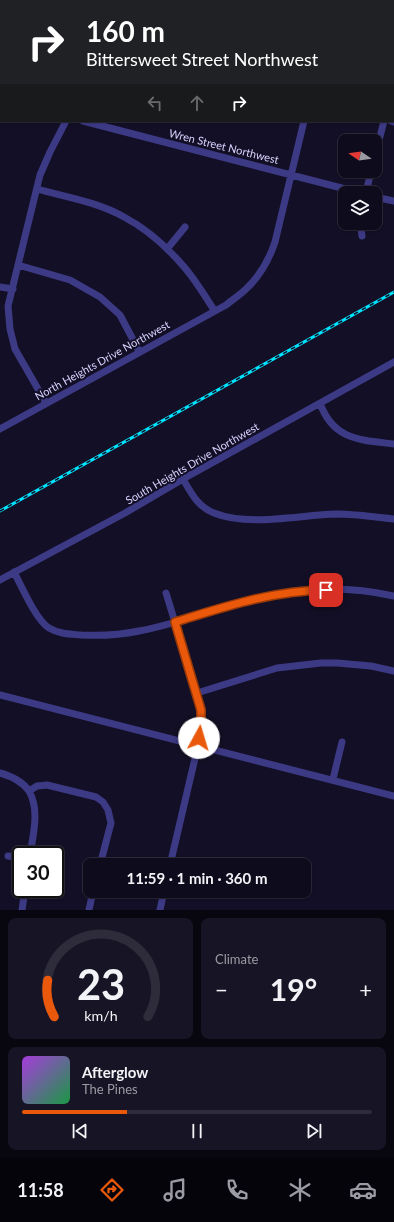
<!DOCTYPE html>
<html lang="en">
<head>
<meta charset="utf-8">
<style>
	:root { --surface:#0e0b1c; --page:#171425; --text:#f1f3f6; --muted:#9b9ba3; --line:#2e2b3b; --accent:#ea580c }
	body { margin:0; font-family:Lato,sans-serif; background:var(--page); color:var(--text); height:100vh; display:flex; flex-direction:column; font-size:15px; white-space:nowrap }
	* { box-sizing:border-box; margin:0 }
	p { font-size:13px; color:var(--muted) }
	.icon { flex:none; width:22px; height:22px; fill:none; stroke:currentColor; stroke-width:2; stroke-linecap:round; stroke-linejoin:round }
	.map { position:relative; height:910px; overflow:hidden }
	.side { display:flex; flex-direction:column; gap:8px; padding:8px; background:#08060f; flex:1 }
	.side>* { flex:none }
	.top-card { position:absolute; left:0px; top:0px; width:394px; height:122px; box-shadow:0 1px 3px #0004,0 0 0 1px var(--line); background:#202124; color:#fff; overflow:hidden }
	.needle { width:26px; rotate:283deg }
	.controls { position:absolute; left:338px; top:134px; display:grid; gap:8px }
	.controls a { display:grid; place-items:center; width:44px; height:44px; border-radius:8px; background:var(--surface); box-shadow:0 1px 3px #0004,0 0 0 1px var(--line); font-size:20px }
	.speed { position:absolute; left:12px; top:846px; display:flex; gap:8px; font-size:20px; font-weight:700; text-align:center }
	.speed>* { display:grid; place-content:center; width:52px; height:52px; border-radius:50%; background:var(--surface); box-shadow:0 1px 3px #0004,0 0 0 1px var(--line); line-height:1 }
	.speed .limit { border:2px solid #111; border-radius:6px; background:#fff; color:#111 }
	.pin { position:absolute; display:grid; place-items:center; width:34px; height:34px; color:#fff; margin:-17px; border-radius:8px; box-shadow:0 2px 6px #0006 }
	.me { position:absolute; width:44px; margin:-22px; rotate:6deg; stroke-linejoin:round; filter:drop-shadow(0 0 3px #0008) }
	.turn { display:flex; align-items:center; gap:14px; height:84px; padding:0 20px; font-size:18px }
	.turn .icon { width:52px; height:52px; stroke-width:2.5 }
	.turn b { display:block; font-size:28px; line-height:34px }
	.lanes { display:flex; align-items:center; height:38px; padding:0 20px; background:#0003; justify-content:center; gap:20px; direction:ltr }
	.lanes .off { opacity:.35 }
	.big { font-size:30px; font-weight:700; line-height:1.1 }
	.side .card { flex:1; display:flex; flex-direction:column; justify-content:center; gap:6px; min-width:0; padding:0 14px; border-radius:8px; background:var(--page) }
	.side .dial { align-items:center; gap:0 }
	.dial svg { height:104px; overflow:visible; fill:none; stroke:var(--line); stroke-width:7; stroke-linecap:round; text-anchor:middle }
	.dial text { fill:var(--text); stroke:none }
	.song { display:flex; align-items:center; gap:12px }
	.cover { width:48px; height:48px; border-radius:6px; background:linear-gradient(135deg,hsl(280 70% 55%),hsl(140 70% 35%)) }
	.played { height:4px; border-radius:2px; background:linear-gradient(90deg,var(--accent) 30%,var(--line) 30%) }
	.keys { display:flex; justify-content:space-around; direction:ltr }
	.heat { display:flex; justify-content:space-between; align-items:center; font-size:22px; direction:ltr }
	.side .tiles { flex:1; display:grid; gap:8px; grid-template-columns:1fr 1fr }
	.card:last-child { grid-column:span 2 }
	.trip { position:absolute; left:83px; top:858px; width:228px; height:40px; border-radius:8px; background:var(--surface); box-shadow:0 1px 3px #0004,0 0 0 1px var(--line); font-weight:700; line-height:40px; text-align:center }
	.tab-bar { display:flex; height:64px; justify-content:space-around; align-items:center; background:#06040b; color:var(--muted) }
	.tab-bar .icon { width:28px; height:28px }
	.tab-bar .active { color:var(--accent) }
	.tab-bar b { font-size:18px; color:var(--text) }
	.map>svg:first-child { display:block }
	.lines { fill:none; stroke-linecap:round; stroke-linejoin:round }
	.minor { stroke:#3d3a85; stroke-width:7 }
	.rail-casing { stroke:#00e5ff; stroke-width:3 }
	.rail { stroke:#130f26; stroke-width:1.5; stroke-dasharray:4.5; stroke-linecap:butt }
	.route-casing { stroke:#983908; stroke-width:10 }
	.route { stroke:#ea580c; stroke-width:7 }
	.labels { text-anchor:middle; dominant-baseline:central; stroke-width:4; stroke-linejoin:round; paint-order:stroke }
	.street-label { font-size:11px; fill:#d9d4ff; stroke:#130f26 }
</style>
</head>
<body>
<div class="map">
<svg width="394" height="910" viewBox="0 0 394 910">
	<rect width="100%" height="100%" fill="#130f26"/>
	<g class="lines">
		<path class="minor" d="M276,0L278,1
			M95,1V0
			M334,1V0
			M393,37H394
			M393,87L394,83
			M0,100H1
			M83,121L361,193
			M391,121L394,122
			M375,156L384,121
			M37,189C66,197 98,202 124,217C147,229 168,248 185,268C196,281 205,296 214,310
			M366,193L371,171
			M375,197L394,201
			M360,223L362,236
			M167,249L185,227
			M18,265L70,280L100,297L120,315L139,351
			M0,287L13,289
			M46,403L15,349L10,329L8,306L40,175L50,152L66,121
			M320,403C333,440 360,440 394,444
			M0,429L226,305C232,300 240,295 246,289C260,276 269,260 275,242L304,121
			M183,479C191,493 198,507 214,513C248,527 299,515 336,514C355,514 375,517 394,519
			M14,572C22,587 36,620 49,628C59,634 70,634 81,635C101,636 120,635 139,631C184,623 226,603 270,595C311,587 354,587 394,596
			M0,580L125,513L183,479L394,362
			M166,593L200,704L201,717L200,737L170,865
			M197,693L277,668L321,663H337L371,666L394,671
			M0,695L394,796
			M0,773C11,776 22,781 29,791L37,786L47,785L96,797L103,802L108,810L111,823L100,865
			M333,779L342,742
			M29,791C40,810 33,835 30,855
			M8,856L21,858
			M22,910L25,889
			M89,910L93,891
			M160,910L164,891"/>
		<defs>
			<path id="rail" d="M0,511L394,292"/>
		</defs>
		<use href="#rail" class="rail-casing"/>
		<use href="#rail" class="rail"/>
	</g>
	<g class="lines">
		<defs>
			<path id="route" d="M199,738L201,725V710L175,622C227,606 271,591 326,590"/>
		</defs>
		<use href="#route" class="route-casing"/>
		<use href="#route" class="route"/>
	</g>
	<g class="labels">
		<g class="street-label">
			<text transform="translate(224 146) rotate(14)">Wren Street Northwest</text>
			<text transform="translate(102 360) rotate(-29)">North Heights Drive Northwest</text>
			<text transform="translate(192 463) rotate(-30)">South Heights Drive Northwest</text>
		</g>
	</g>
</svg>
<div class="controls">
<a><svg class="needle" viewBox="-14 -14 28 28"><path d="M0-13l5 13h-10z" fill="#e53935"/><path d="M0 13l5-13h-10z" fill="#9b9ba3"/></svg></a>
<a><svg class="icon" aria-label="layers" viewBox="0 0 24 24"><path d="M12 4l9 5-9 5-9-5zM3 14l9 5 9-5"/></svg></a>
</div>
<div class="speed"><div class="limit">30</div></div>
<div class="pin" style="left:326px;top:590px;background:#d93025"><svg class="icon" aria-label="arrive" viewBox="0 0 24 24"><path d="M6 21V4h12l-3 4 3 4H6"/></svg></div>
<svg class="me" style="left:199px;top:738px" viewBox="-20 -20 40 40"><circle r="19" fill="#fff"/><path d="M0-13L10 11 0 6-10 11z" fill="#ea580c"/></svg>
<div class="trip">11:59 · 1 min · 360 m</div>
<div class="top-card">
<div class="turn"><svg class="icon" aria-label="right" viewBox="0 0 24 24"><path d="M7 20v-9h11M14 6l5 5-5 5"/></svg><div><b>160 m</b>Bittersweet Street Northwest</div></div>
<div class="lanes"><svg class="icon off" aria-label="left" viewBox="0 0 24 24"><path d="M17 20v-9H6M10 6l-5 5 5 5"/></svg><svg class="icon off" aria-label="ahead" viewBox="0 0 24 24"><path d="M12 20V5M6 11l6-6 6 6"/></svg><svg class="icon" aria-label="right" viewBox="0 0 24 24"><path d="M7 20v-9h11M14 6l5 5-5 5"/></svg></div>
</div>
</div>
<section class="side">
<div class="tiles">
<div class="card dial"><svg viewBox="0 0 100 80">
<path d="M14 69A42 42 0 1 1 86 69"/>
<path d="M14 69A42 42 0 0 1 9 41" stroke="#ea580c"/>
<text x="50" y="56" font-size="32" font-weight="700">23</text>
<text x="50" y="72" font-size="11">km/h</text>
</svg></div>
<div class="card"><p>Climate</p>
<div class="heat"><a>−</a><b class="big">19°</b><a>+</a></div>
</div>
<div class="card">
<div class="song"><i class="cover"></i><div><b>Afterglow</b><p>The Pines</p></div></div>
<div class="played"></div>
<div class="keys"><svg class="icon" aria-label="previous" viewBox="0 0 24 24"><path d="M18 5L8 12l10 7zM5 5v14"/></svg><svg class="icon" aria-label="pause" viewBox="0 0 24 24"><path d="M8 5v14M16 5v14"/></svg><svg class="icon" aria-label="next" viewBox="0 0 24 24"><path d="M6 5l10 7-10 7zM19 5v14"/></svg></div>
</div>
</div>
</section>
<nav class="tab-bar">
<b>11:58</b>
<svg class="icon active" aria-label="directions" viewBox="0 0 24 24"><path d="M12 3l9 9-9 9-9-9zM9 14v-3h6M13 9l2 2-2 2"/></svg>
<svg class="icon" aria-label="music" viewBox="0 0 24 24"><path d="M9 18V5l10-2v13"/><circle cx="6" cy="18" r="3"/><circle cx="16" cy="16" r="3"/></svg>
<svg class="icon" aria-label="phone" viewBox="0 0 24 24"><path d="M5 4h4l2 5-3 2q2 4 5 5l2-3 5 2v4C11 20 4 13 5 4z"/></svg>
<svg class="icon" aria-label="climate" viewBox="0 0 24 24"><path d="M12 3v18M4 7l16 10M4 17L20 7"/></svg>
<svg class="icon" aria-label="car" viewBox="0 0 24 24"><path d="M5 17H2v-5l4-1 3-4h7l3 4 3 1v5h-3M9 17h6M6 11h13"/><circle cx="7" cy="17" r="2"/><circle cx="17" cy="17" r="2"/></svg>
</nav>
</body>
</html>
